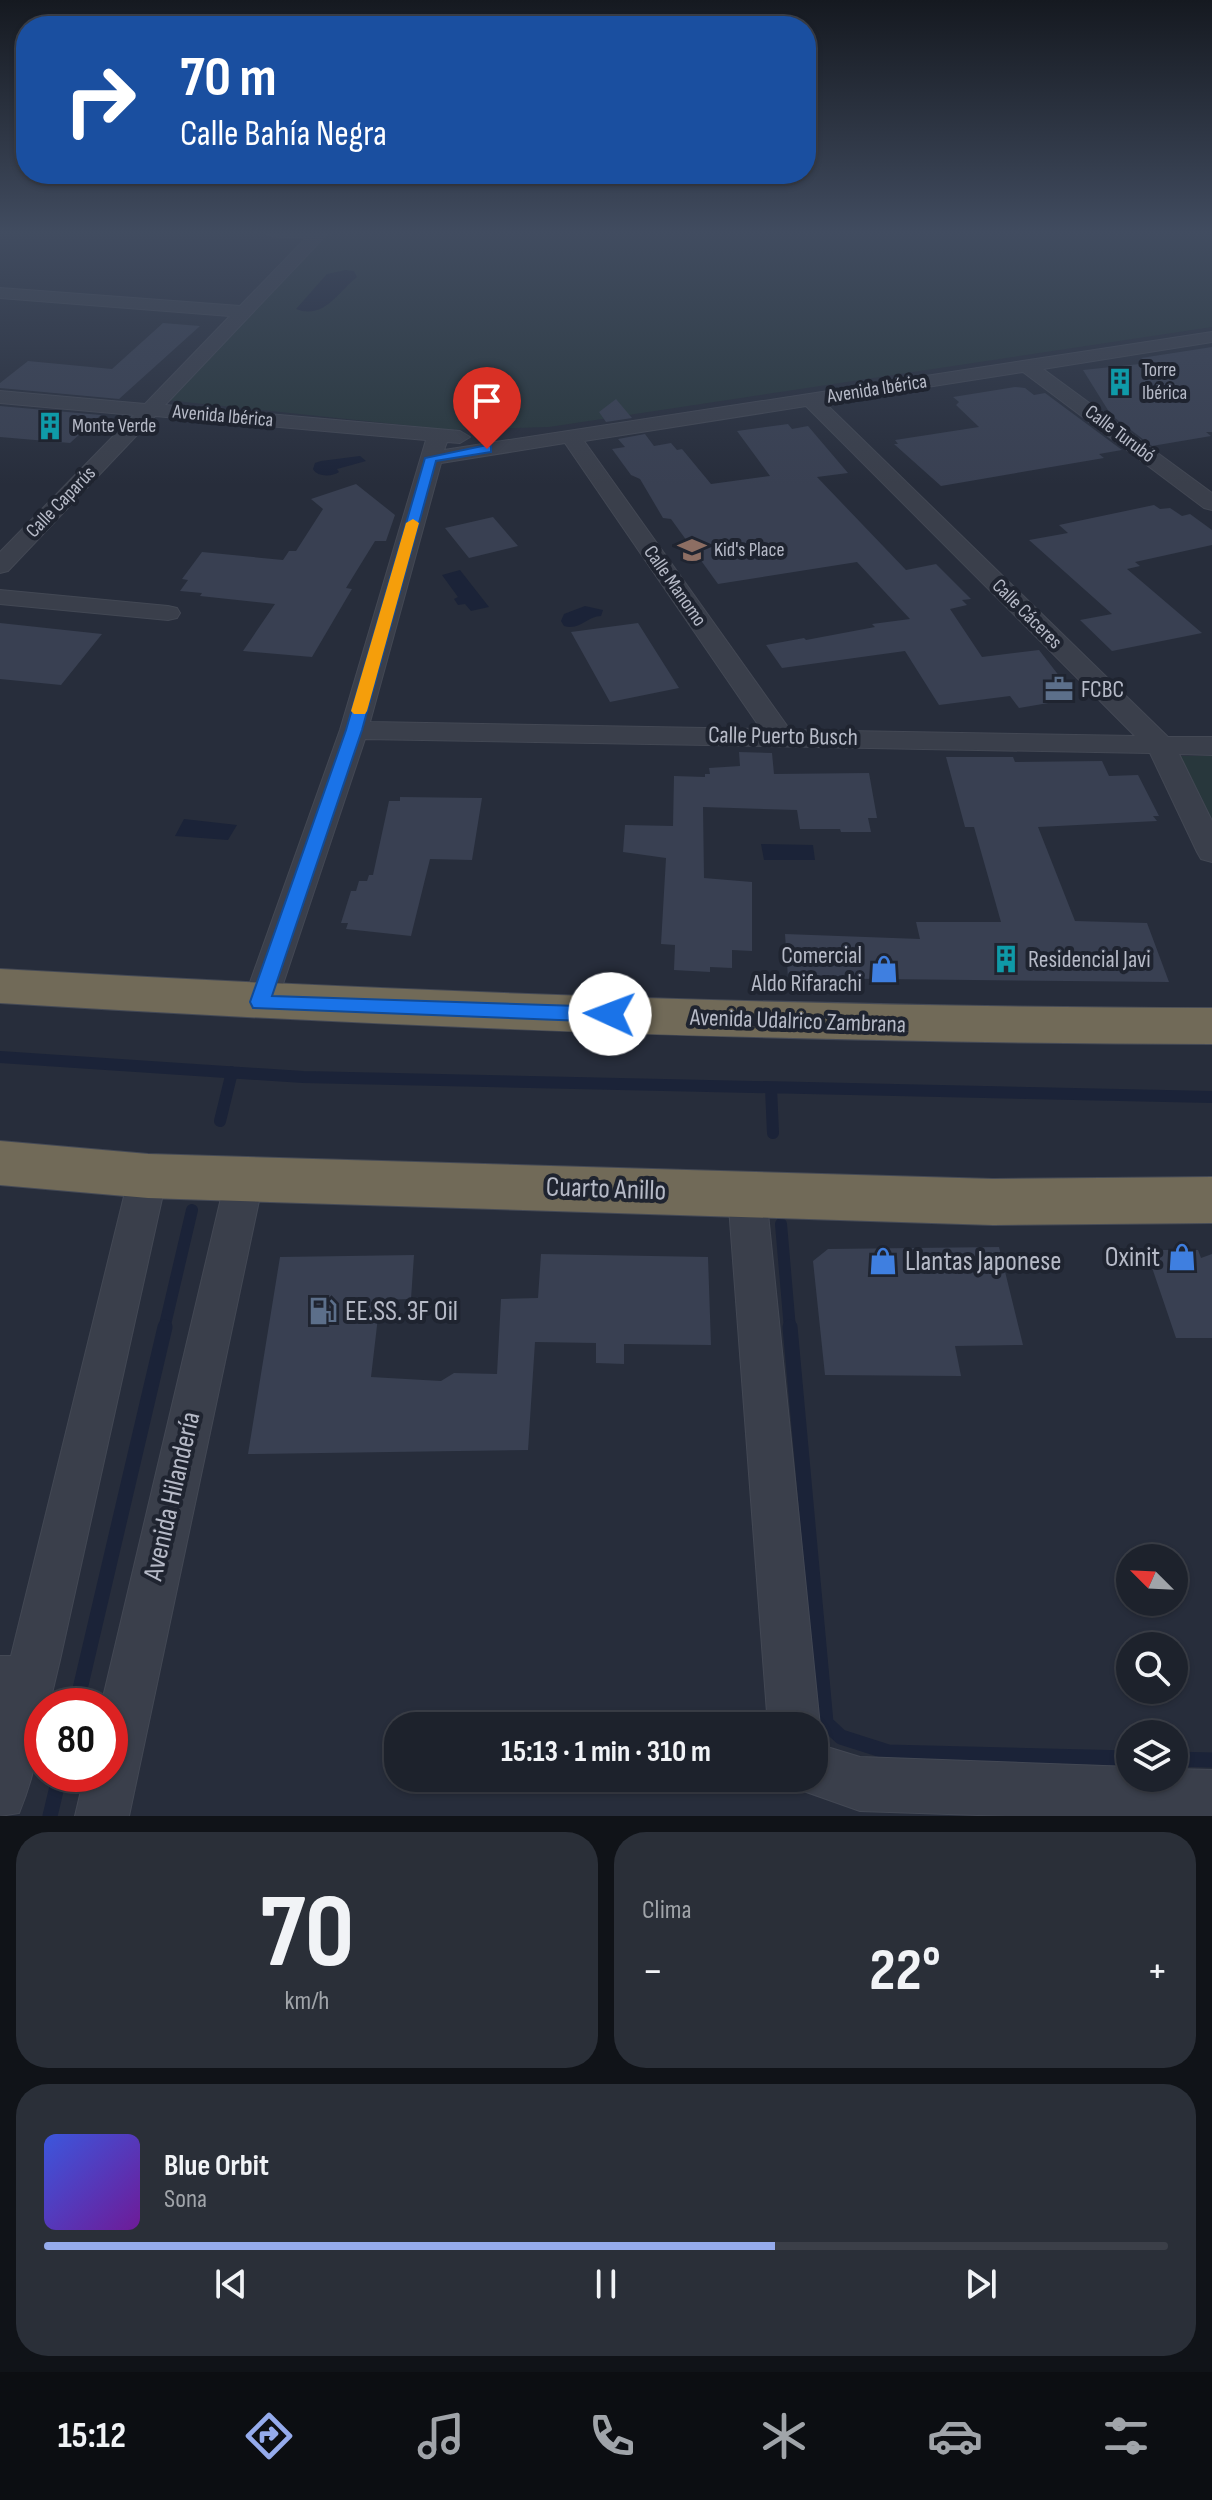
<!DOCTYPE html>
<html lang="es">
<head>
<meta charset="utf-8">
<style>
	:root { --surface:#1d222c; --page:#2a2f38; --text:#f1f3f6; --muted:#a0a4a9; --line:#3b3f48; --accent:#95abec }
	body { margin:0; font-family:"Sofia Sans Condensed",sans-serif; background:var(--page); color:var(--text); height:100vh; display:flex; flex-direction:column; font-size:30px; white-space:nowrap }
	* { box-sizing:border-box; margin:0 }
	p { font-size:26px; color:var(--muted) }
	.icon { flex:none; width:44px; height:44px; fill:none; stroke:currentColor; stroke-width:2; stroke-linecap:round; stroke-linejoin:round }
	.map { position:relative; height:1816px; overflow:hidden }
	.side { display:flex; flex-direction:column; gap:16px; padding:16px; background:#101318; flex:1 }
	.side>* { flex:none }
	.banner { position:absolute; left:16px; top:16px; width:800px; height:168px; border-radius:32px; box-shadow:0 2px 6px #0004,0 0 0 2px var(--line); background:#1a4fa0; color:#fff; overflow:hidden }
	.needle { width:52px; rotate:294deg }
	.controls { position:absolute; left:1116px; top:1544px; display:grid; gap:16px }
	.controls a { display:grid; place-items:center; width:72px; height:72px; border-radius:50%; background:var(--surface); box-shadow:0 2px 6px #0004,0 0 0 2px var(--line); font-size:40px }
	.speed { position:absolute; left:24px; top:1688px; display:flex; gap:16px; font-size:40px; font-weight:700; text-align:center }
	.speed>* { display:grid; place-content:center; width:104px; height:104px; border-radius:50%; background:var(--surface); box-shadow:0 2px 6px #0004,0 0 0 2px var(--line); line-height:1 }
	.speed .limit { border:12px solid #d22; background:#fff; color:#111 }
	.pin { position:absolute; display:grid; place-items:center; width:68px; height:68px; color:#fff; margin:-82px -34px; border-radius:50% 50% 50% 0; rotate:-45deg; box-shadow:0 0 8px #0007 }
	.pin .icon { rotate:45deg }
	.me { position:absolute; width:88px; margin:-44px; rotate:272deg; stroke-linejoin:round; filter:drop-shadow(0 0 6px #0008) }
	.turn { display:flex; align-items:center; gap:28px; height:168px; padding:0 32px; font-size:36px }
	.turn .icon { width:104px; height:104px; stroke-width:2.5 }
	.turn b { display:block; font-size:56px; line-height:68px }
	.big { font-size:60px; font-weight:700; line-height:1.1 }
	.side .widget { flex:1; display:flex; flex-direction:column; justify-content:center; gap:12px; min-width:0; padding:0 28px; border-radius:32px; background:var(--page) }
	.side .dial { align-items:center; gap:0 }
	.dial b { font-size:104px; line-height:1 }
	.song { display:flex; align-items:center; gap:24px }
	.cover { width:96px; height:96px; border-radius:12px; background:linear-gradient(135deg,hsl(230 70% 55%),hsl(280 70% 35%)) }
	.played { height:8px; border-radius:4px; background:linear-gradient(90deg,var(--accent) 65%,var(--line) 65%) }
	.keys { display:flex; justify-content:space-around; direction:ltr }
	.heat { display:flex; justify-content:space-between; align-items:center; font-size:44px; direction:ltr }
	.side .tiles { flex:1; display:grid; gap:16px; grid-template-columns:1fr 1fr }
	.widget:last-child { grid-column:span 2 }
	.trip { position:absolute; left:384px; top:1712px; width:444px; height:80px; border-radius:32px; background:var(--surface); box-shadow:0 2px 6px #0004,0 0 0 2px var(--line); font-weight:700; line-height:80px; text-align:center }
	.tab-bar { display:flex; height:128px; justify-content:space-around; align-items:center; background:#0c0e12; color:var(--muted) }
	.tab-bar .icon { width:56px; height:56px }
	.tab-bar .selected { color:var(--accent) }
	.tab-bar b { font-size:36px; color:var(--text) }
	.map>svg:first-child { display:block }
	.green { fill:#28373c }
	.water { fill:#1b2338 }
	.lines { fill:none; stroke-linecap:round; stroke-linejoin:round }
	.stream-far1 { stroke:#1b2338; stroke-width:12 }
	.stream { stroke:#1b2338; stroke-width:15 }
	.building { fill:#394052 }
	.minor-casing { stroke:#434854; stroke-width:2 }
	.highway-casing { stroke:#454a56; stroke-width:2 }
	.minor { fill:#3a3f4b; fill-rule:evenodd }
	.highway { fill:#716a58; fill-rule:evenodd }
	.route { fill:#1a73e8; stroke:#114b97; stroke-width:2 }
	.slow { fill:#f59e0b }
	.labels { text-anchor:middle; dominant-baseline:central; stroke-width:8; stroke-linejoin:round; paint-order:stroke }
	.far-poi-label { font-size:20px; fill:#b6bac7; stroke:#1f2430; text-anchor:start }
	.far-street-label { font-size:20px; fill:#b6bac7; stroke:#1f2430 }
	.poi-label { font-size:24px; fill:#b6bac7; stroke:#1f2430; text-anchor:start }
	.street-label { font-size:24px; fill:#b6bac7; stroke:#1f2430 }
	.near-street-label { font-size:28px; fill:#b6bac7; stroke:#1f2430 }
	.near-poi-label { font-size:28px; fill:#b6bac7; stroke:#1f2430; text-anchor:start }
</style>
</head>
<body>
<div class="map">
<svg width="1212" height="1816" viewBox="0 0 1212 1816">
	<rect width="100%" height="100%" fill="#272d3b"/>
	<path class="green" d="M328,231H1212V327L549,427L451,430L166,400Z
		M1177,756H1212V834Z"/>
	<path class="water" d="M346,270L354,271L357,277C338,292 324,320 296,309L327,274Z
		M360,456L366,461L337,469L339,472C332,477 317,477 313,469L315,463L321,461Z
		M460,570L489,607L471,611L465,604L458,605L454,599L458,597L442,575Z
		M585,606L603,610L601,616C587,616 580,631 564,626L561,621L564,614Z
		M184,819L237,825L228,840L175,836Z
		M761,844L813,845L815,860H764Z"/>
	<g class="lines">
		<path class="stream-far1" d="M0,1057L303,1077L1212,1097
			M771,1088L773,1133
			M220,1121L232,1072
			M781,1224L790,1329
			M164,1329L192,1210"/>
		<path class="stream" d="M790,1327L826,1723L841,1737L888,1752L1130,1758
			M76,1706L165,1327
			M1174,1759L1212,1760
			M50,1816L60,1774"/>
	</g>
	<path class="building" d="M163,323L200,326L119,399L0,388V383L28,361L112,369Z
		M1212,347V432H1206L1211,436L1152,446L1111,415L1083,370L1149,363L1141,358Z
		M1015,387L1025,388L1034,395L1045,393L1122,450L1099,454L1104,458L941,486L894,444H898L895,440L979,427L956,405L959,402L953,397Z
		M616,399L632,418L606,422L599,412Z
		M0,406L101,415L70,443L0,437Z
		M788,424L792,429L808,426L848,473L817,477L906,570L936,564L971,599L962,600L967,605L950,609L982,657L1039,650L1074,695L1069,696L1072,699L1019,708L1010,696L939,705L905,651L782,668L766,645L804,638L806,640L875,627L872,624L910,619L857,562L718,584L671,519L663,518L640,479L631,475L612,449L625,447L618,439L645,434L654,446L671,443L677,450L682,449L711,484L770,476L737,431Z
		M356,484L395,515L386,541H375L346,588L352,589L312,657L243,651L275,604L200,596L202,593L180,591L188,580L182,579L202,552L283,560L289,551H296L323,509L311,499Z
		M1154,505L1160,509L1170,508L1182,516L1190,514L1212,530V545L1135,562L1140,566L1127,569L1202,633L1112,651L1080,620L1112,614L1029,540L1068,533L1059,525Z
		M493,517L518,546L469,558L445,528Z
		M0,623L102,634L61,685L0,679Z
		M638,623L679,688L610,702L571,632Z
		M739,752L772,753L774,774L869,773L877,818H868L871,832H841L840,829H800L797,810L703,807L704,878L752,882V951L732,950V968L710,967V972L674,970L675,945L661,944L666,858L623,852L625,825L673,826L674,776L705,777V774H710L709,768L740,766Z
		M946,757H1013L1015,762L1102,761L1109,776L1138,775L1159,816H1153L1157,821L1038,827L1075,921L1147,923L1169,982L788,978L785,934L920,939L916,922H1001L974,827H965Z
		M400,797L482,798L472,860L430,859L411,936L346,929L348,923H341L351,891H356L359,881H367L369,875H373L389,801H400Z
		M999,1247L1023,1345L955,1346L961,1376L825,1375L813,1261L828,1249Z
		M1146,1250H1198L1201,1258L1212,1254V1338H1176Z
		M541,1254L708,1257L711,1345L624,1344V1364L596,1363V1343L535,1342L528,1450L248,1454L280,1257L414,1255L411,1299L380,1300L371,1377L441,1381L454,1373L497,1374L501,1299L538,1298Z"/>
	<g class="lines">
		<defs>
			<path id="minor" d="M263,231H330L165,405L460,431L470,437L460,443L447,442L444,450L1212,332V342L1043,369L1212,493V510L1204,508L1023,372L825,403L1168,737H1212V755L1179,754L1212,821V862L1201,859L1197,852L1150,753L365,739L277,1002L272,1011L260,1015L248,1011L243,1002L340,730L426,440L155,416L8,571L0,573V552L134,415L0,403V391L145,404L230,316L0,298V288L240,306L306,238L271,236ZM806,406L1135,736L790,730L584,441ZM565,443L761,729L370,722L441,463Z
				M0,590L168,606L177,608L180,613L177,618L168,620L0,604Z
				M148,1160L162,1165L167,1176L60,1660L49,1706H42C42,1742 33,1779 19,1813L0,1816V1656H11L129,1176L134,1165Z
				M245,1161L259,1166L264,1177L129,1816H75L85,1774H110V1706H101L226,1177L231,1166Z
				M747,1178L761,1182L766,1194L820,1726L814,1740V1726H768L728,1194L733,1182Z
				M814,1743L860,1757L1130,1767V1778H1174V1769L1212,1770V1816H1007L860,1811L795,1788L791,1778H814Z"/>
			<path id="highway" d="M0,969C404,992 807,1007 1212,1008V1044C807,1043 404,1028 0,1003Z
				M0,1141L148,1154L993,1179L1212,1177V1223L993,1225L148,1198L0,1185Z"/>
		</defs>
		<use href="#minor" class="minor-casing"/>
		<use href="#highway" class="highway-casing"/>
		<use href="#minor" class="minor"/>
		<use href="#highway" class="highway"/>
	</g>
	<linearGradient id="sky" x2="0" y2="1"><stop stop-color="#151920"/><stop offset="0.48" stop-color="#414c60"/><stop offset="1" stop-color="#414c60" stop-opacity="0"/></linearGradient>
	<rect width="1212" height="485" fill="url(#sky)"/>
	<path class="route" d="M487,445L491,446V452L436,461L362,730L272,996L610,1007L617,1009L620,1014L617,1020L610,1022L253,1008L250,1002L346,730L425,458Z"/>
	<path class="slow" d="M413,519L419,523L367,711L365,714H354L351,711L406,523Z"/>
	<defs>
		<symbol id="building-bare" viewBox="-9 -9 18 18"><path d="M-4-6H4V6H1V3H-1V6H-4ZM-2.5-4.3h1.7v1.8h-1.7ZM.8-4.3h1.7v1.8H.8ZM-2.5-1h1.7V.8h-1.7ZM.8-1h1.7V.8H.8Z" fill="#0f9aa8" stroke="#1f2430" stroke-width="2.5" paint-order="stroke"/></symbol>
		<symbol id="school-bare" viewBox="-9 -9 18 18"><path d="M0-5L7-2L0 1L-7-2ZM-4 1L0 2.5L4 1V4Q0 6-4 4Z" fill="#8d6e63" stroke="#1f2430" stroke-width="2.5" paint-order="stroke"/></symbol>
		<symbol id="office-bare" viewBox="-9 -9 18 18"><path d="M-6-3h4V-5.5h4V-3h4V5H-6ZM-1-4.5V-3h2v-1.5ZM-6 0V1H6V0Z" fill="#5c6f8a" stroke="#1f2430" stroke-width="2.5" paint-order="stroke"/></symbol>
		<symbol id="shop-bare" viewBox="-9 -9 18 18"><path d="M-5-2.5h2.3a2.7 3.5 0 0 1 5.4 0H5L5.5 6h-11ZM-1.5-2.5h3a1.5 2.3 0 0 0-3 0Z" fill="#3f7fe0" stroke="#1f2430" stroke-width="2.5" paint-order="stroke"/></symbol>
		<symbol id="fuel-bare" viewBox="-9 -9 18 18"><path d="M-5.5-6h7V0h2V4h1.3V-2.5L3-4.5l.8-.8L6-3V5H2.5V1h-1V6h-7ZM-4.2-4.7v3.2H.2V-4.7Z" fill="#5c6f8a" stroke="#1f2430" stroke-width="2.5" paint-order="stroke"/></symbol>
	</defs>
	<g fill-rule="evenodd">
		<use href="#building-bare" x="1100" y="362" width="40" height="40"/>
		<use href="#building-bare" x="30" y="406" width="40" height="40"/>
		<use href="#school-bare" x="672" y="530" width="40" height="40"/>
		<use href="#office-bare" x="1039" y="669" width="40" height="40"/>
		<use href="#building-bare" x="986" y="939" width="40" height="40"/>
		<use href="#shop-bare" x="864" y="949" width="40" height="40"/>
		<use href="#shop-bare" x="1162" y="1237" width="40" height="40"/>
		<use href="#shop-bare" x="863" y="1241" width="40" height="40"/>
		<use href="#fuel-bare" x="303" y="1291" width="40" height="40"/>
	</g>
	<g class="labels">
		<g class="far-poi-label">
			<text x="1142" y="370">Torre<tspan x="1142" dy="23">Ibérica</tspan></text>
			<text x="72" y="426">Monte Verde</text>
			<text x="714" y="550">Kid's Place</text>
		</g>
		<g class="far-street-label">
			<text transform="translate(877 389) rotate(-9)">Avenida Ibérica</text>
			<text transform="translate(223 416) rotate(5)">Avenida Ibérica</text>
			<text transform="translate(1120 434) rotate(37)">Calle Turubó</text>
			<text transform="translate(61 502) rotate(-46)">Calle Caparús</text>
			<text transform="translate(675 586) rotate(55)">Calle Manomo</text>
			<text transform="translate(1027 614) rotate(45)">Calle Cáceres</text>
		</g>
		<g class="poi-label">
			<text x="1081" y="689">FCBC</text>
			<text x="862" y="955" text-anchor="end">Comercial<tspan x="862" dy="28">Aldo Rifarachi</tspan></text>
			<text x="1028" y="959">Residencial Javi</text>
		</g>
		<g class="street-label">
			<text transform="translate(783 736) rotate(1)">Calle Puerto Busch</text>
			<text transform="translate(798 1021) rotate(2)">Avenida Udalrico Zambrana</text>
		</g>
		<g class="near-street-label">
			<text transform="translate(606 1189) rotate(2)">Cuarto Anillo</text>
			<text transform="translate(172 1496) rotate(-77)">Avenida Hilandería</text>
		</g>
		<g class="near-poi-label">
			<text x="1160" y="1257" text-anchor="end">Oxinit</text>
			<text x="905" y="1261">Llantas Japonese</text>
			<text x="345" y="1311">EE.SS. 3F Oil</text>
		</g>
	</g>
</svg>
<div class="controls">
<a><svg class="needle" viewBox="-14 -14 28 28"><path d="M0-13l5 13h-10z" fill="#e53935"/><path d="M0 13l5-13h-10z" fill="#a0a4a9"/></svg></a>
<a><svg class="icon" aria-label="search" viewBox="0 0 24 24"><circle cx="10" cy="10" r="6"/><path d="M15 15l6 6"/></svg></a>
<a><svg class="icon" aria-label="layers" viewBox="0 0 24 24"><path d="M12 4l9 5-9 5-9-5zM3 14l9 5 9-5"/></svg></a>
</div>
<div class="speed"><div class="limit">80</div></div>
<div class="pin" style="left:487px;top:449px;background:#d93025"><svg class="icon" aria-label="arrive" viewBox="0 0 24 24"><path d="M6 21V4h12l-3 4 3 4H6"/></svg></div>
<svg class="me" style="left:610px;top:1014px" viewBox="-20 -20 40 40"><circle r="19" fill="#fff"/><path d="M0-13L10 11 0 6-10 11z" fill="#1a73e8"/></svg>
<div class="trip">15:13 · 1 min · 310 m</div>
<div class="banner">
<div class="turn"><svg class="icon" aria-label="right" viewBox="0 0 24 24"><path d="M7 20v-9h11M14 6l5 5-5 5"/></svg><div><b>70 m</b>Calle Bahía Negra</div></div>
</div>
</div>
<section class="side">
<div class="tiles">
<div class="widget dial"><b>70</b><p>km/h</p></div>
<div class="widget"><p>Clima</p>
<div class="heat"><a>−</a><b class="big">22°</b><a>+</a></div>
</div>
<div class="widget">
<div class="song"><i class="cover"></i><div><b>Blue Orbit</b><p>Sona</p></div></div>
<div class="played"></div>
<div class="keys"><svg class="icon" aria-label="previous" viewBox="0 0 24 24"><path d="M18 5L8 12l10 7zM5 5v14"/></svg><svg class="icon" aria-label="pause" viewBox="0 0 24 24"><path d="M8 5v14M16 5v14"/></svg><svg class="icon" aria-label="next" viewBox="0 0 24 24"><path d="M6 5l10 7-10 7zM19 5v14"/></svg></div>
</div>
</div>
</section>
<nav class="tab-bar">
<b>15:12</b>
<svg class="icon selected" aria-label="directions" viewBox="0 0 24 24"><path d="M12 3l9 9-9 9-9-9zM9 14v-3h6M13 9l2 2-2 2"/></svg>
<svg class="icon" aria-label="music" viewBox="0 0 24 24"><path d="M9 18V5l10-2v13"/><circle cx="6" cy="18" r="3"/><circle cx="16" cy="16" r="3"/></svg>
<svg class="icon" aria-label="phone" viewBox="0 0 24 24"><path d="M5 4h4l2 5-3 2q2 4 5 5l2-3 5 2v4C11 20 4 13 5 4z"/></svg>
<svg class="icon" aria-label="climate" viewBox="0 0 24 24"><path d="M12 3v18M4 7l16 10M4 17L20 7"/></svg>
<svg class="icon" aria-label="car" viewBox="0 0 24 24"><path d="M5 17H2v-5l4-1 3-4h7l3 4 3 1v5h-3M9 17h6M6 11h13"/><circle cx="7" cy="17" r="2"/><circle cx="17" cy="17" r="2"/></svg>
<svg class="icon" aria-label="filters" viewBox="0 0 24 24"><path d="M4 7h16M4 17h16"/><circle cx="9" cy="7" r="2"/><circle cx="15" cy="17" r="2"/></svg>
</nav>
</body>
</html>
